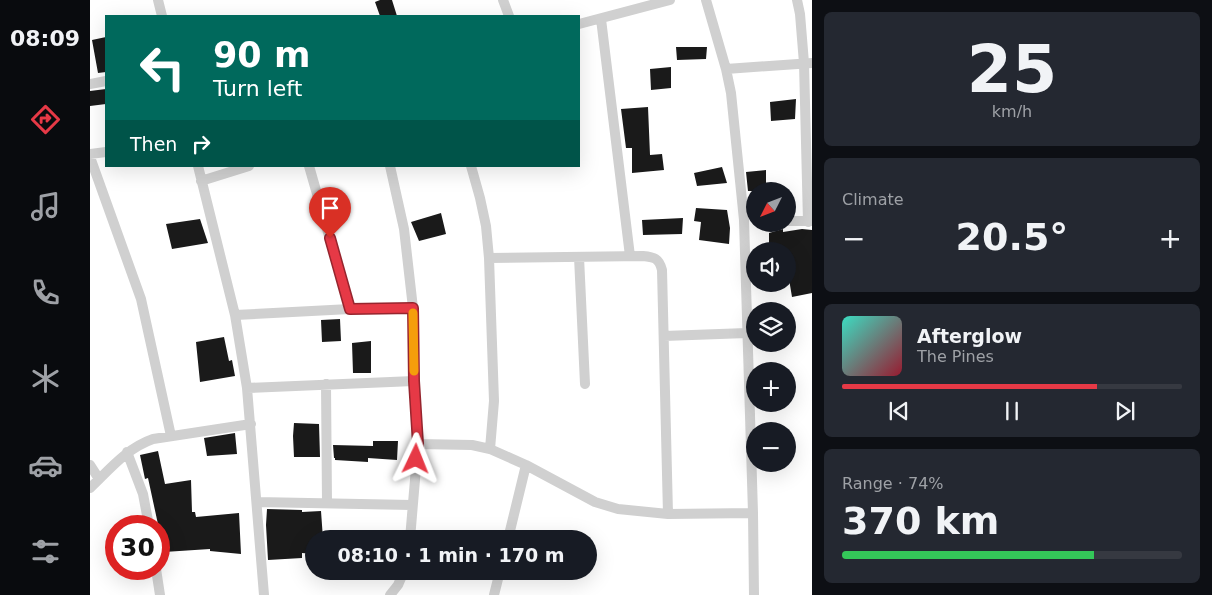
<!DOCTYPE html>
<html lang="en">
<head>
<meta charset="utf-8">
<style>
	:root { --surface:#171b24; --page:#242831; --text:#f1f3f6; --muted:#9ea1a6; --line:#363941; --accent:#e63946 }
	body { margin:0; font-family:"DejaVu Sans",sans-serif; background:var(--page); color:var(--text); height:100vh; display:flex; flex-direction:column; font-size:19px; white-space:nowrap }
	* { box-sizing:border-box; margin:0 }
	p { font-size:16px; color:var(--muted) }
	.icon { flex:none; width:28px; height:28px; fill:none; stroke:currentColor; stroke-width:2; stroke-linecap:round; stroke-linejoin:round }
	.map { position:relative; flex:1; overflow:hidden }
	.drawer { display:flex; flex-direction:column; gap:12px; padding:12px; background:#0d0f14; width:400px }
	.drawer>* { flex:none }
	.hud { position:absolute; left:15px; top:15px; width:475px; height:152px; border-radius:0px; box-shadow:0 5px 20px #0002; background:#00695c; color:#fff; overflow:hidden }
	.needle { width:32px; rotate:228deg }
	.buttons { position:absolute; left:656px; top:182px; display:grid; gap:10px }
	.buttons a { display:grid; place-items:center; width:50px; height:50px; border-radius:50%; background:var(--surface); box-shadow:0 5px 20px #0002; font-size:25px }
	.speed { position:absolute; left:15px; top:515px; display:flex; gap:10px; font-size:25px; font-weight:700; text-align:center }
	.speed>* { display:grid; place-content:center; width:65px; height:65px; border-radius:50%; background:var(--surface); box-shadow:0 5px 20px #0002; line-height:1 }
	.speed .limit { border:8px solid #d22; background:#fff; color:#111 }
	.pin { position:absolute; display:grid; place-items:center; width:42px; height:42px; color:#fff; margin:-51px -21px; border-radius:50% 50% 50% 0; rotate:-45deg; box-shadow:0 0 5px #0007 }
	.pin .icon { rotate:45deg }
	.me { position:absolute; width:55px; margin:-28px; rotate:2deg; stroke-linejoin:round; filter:drop-shadow(0 0 4px #0008) }
	.turn { display:flex; align-items:center; gap:18px; height:105px; padding:0 25px; font-size:22px }
	.turn .icon { width:65px; height:65px; stroke-width:2.5 }
	.turn b { display:block; font-size:35px; line-height:42px }
	.then { display:flex; align-items:center; height:48px; padding:0 25px; background:#0003; gap:10px; font-size:19px }
	.big { font-size:38px; font-weight:700; line-height:1.1 }
	.drawer .widget { flex:1; display:flex; flex-direction:column; justify-content:center; gap:8px; min-width:0; padding:0 18px; border-radius:8px; background:var(--page) }
	.drawer .dial { align-items:center; gap:0 }
	.dial b { font-size:65px; line-height:1 }
	.song { display:flex; align-items:center; gap:15px }
	.cover { width:60px; height:60px; border-radius:8px; background:linear-gradient(135deg,hsl(170 70% 55%),hsl(350 70% 35%)) }
	.played { height:5px; border-radius:2px; background:linear-gradient(90deg,var(--accent) 75%,var(--line) 75%) }
	.keys { display:flex; justify-content:space-around; direction:ltr }
	.heat { display:flex; justify-content:space-between; align-items:center; font-size:28px; direction:ltr }
	.charge { height:8px; border-radius:4px; background:linear-gradient(90deg,#34c759 74%,var(--line) 0) }
	.trip { position:absolute; left:215px; top:530px; width:292px; height:50px; border-radius:25px; background:var(--surface); box-shadow:0 5px 20px #0002; font-weight:700; line-height:50px; text-align:center }
	main { display:flex; flex:1; min-height:0 }
	.dock { display:flex; flex-direction:column; width:90px; justify-content:space-around; align-items:center; background:#090b0e; color:var(--muted) }
	.dock .icon { width:35px; height:35px }
	.dock .active { color:var(--accent) }
	.dock b { font-size:22px; color:var(--text) }
	.map>svg:first-child { display:block }
	.building { fill:#1a1a1a }
	.lines { fill:none; stroke-linecap:round; stroke-linejoin:round }
	.street { stroke:#d0d0d0; stroke-width:10 }
	.route-casing { stroke:#96252e; stroke-width:12 }
	.route { stroke:#e63946; stroke-width:9 }
	.slow { stroke:#f59e0b; stroke-width:9 }
</style>
</head>
<body>
<main>
<nav class="dock">
<b>08:09</b>
<svg class="icon active" aria-label="directions" viewBox="0 0 24 24"><path d="M12 3l9 9-9 9-9-9zM9 14v-3h6M13 9l2 2-2 2"/></svg>
<svg class="icon" aria-label="music" viewBox="0 0 24 24"><path d="M9 18V5l10-2v13"/><circle cx="6" cy="18" r="3"/><circle cx="16" cy="16" r="3"/></svg>
<svg class="icon" aria-label="phone" viewBox="0 0 24 24"><path d="M5 4h4l2 5-3 2q2 4 5 5l2-3 5 2v4C11 20 4 13 5 4z"/></svg>
<svg class="icon" aria-label="climate" viewBox="0 0 24 24"><path d="M12 3v18M4 7l16 10M4 17L20 7"/></svg>
<svg class="icon" aria-label="car" viewBox="0 0 24 24"><path d="M5 17H2v-5l4-1 3-4h7l3 4 3 1v5h-3M9 17h6M6 11h13"/><circle cx="7" cy="17" r="2"/><circle cx="17" cy="17" r="2"/></svg>
<svg class="icon" aria-label="filters" viewBox="0 0 24 24"><path d="M4 7h16M4 17h16"/><circle cx="9" cy="7" r="2"/><circle cx="15" cy="17" r="2"/></svg>
</nav>
<div class="map">
<svg width="722" height="595" viewBox="0 0 722 595">
	<rect width="100%" height="100%" fill="#fff"/>
	<path class="building" d="M290,0H302L307,16H290L285,2Z
		M16,37V72L8,73L2,40Z
		M586,47H617L616,59L587,60Z
		M581,67V88L561,90L560,69Z
		M16,89V104L0,106V91Z
		M706,99L705,119L681,121L680,102Z
		M558,107L560,155L572,154L574,170L542,173V148H536L531,109Z
		M632,167L637,183L607,186L604,173Z
		M676,170V191H658L656,172Z
		M606,208L637,210L640,228L639,244L609,240L611,222L604,221Z
		M351,213L356,234L329,241L321,222Z
		M593,218L592,234L553,235L552,220Z
		M110,219L118,243L82,249L76,224Z
		M693,229V232L712,229L722,230V293L702,297L698,273V251H679V233Z
		M250,319L251,341L232,342L231,320Z
		M134,337L139,361L142,360L145,376L110,382L106,342Z
		M281,341V373H263L262,343Z
		M204,423L229,424L230,457H204L203,436Z
		M145,433L147,454L117,456L114,438Z
		M283,441H308L307,460L278,458V462L245,460V458H244L243,445L283,446Z
		M68,451L75,484L101,480L102,512H105L106,517L149,513L151,554L120,551V549L74,552L58,478L55,479L50,455Z
		M177,509L212,510V512L231,511L233,539H224V554L212,553V558L178,560L176,525Z"/>
	<g class="lines">
		<path class="street" d="M68,0L72,16
			M413,0L419,16
			M616,0L636,69L641,93L654,220L663,513L664,595
			M707,0L710,14L714,63L718,222
			M511,19L540,256
			M489,24L580,0
			M636,69L722,63
			M0,84L16,81
			M0,154L16,152
			M0,157L51,299L81,436
			M108,166L145,315L157,388L174,595
			M219,166L260,309
			M300,166L314,229L323,308
			M381,166L390,198L396,226L399,258L404,401L400,449
			M111,181L159,166
			M698,221H722
			M489,257L495,384
			M399,258L553,256C564,257 569,258 572,270L578,514
			M145,315L260,309L323,308L324,381L328,444L320,539
			M574,336L657,333
			M236,384L237,503
			M157,388L324,381
			M328,444L382,445L400,449L436,465L505,502L528,509L578,514L663,513
			M37,452L53,494L59,526
			M0,465L9,479
			M0,488C20,469 37,448 63,439L161,424
			M167,502L322,505
			M418,539L436,465
			M66,569L70,595
			M300,595L308,585L314,571
			M404,595L410,571"/>
	</g>
	<g class="lines">
		<defs>
			<path id="route" d="M240,238L260,309L323,308L324,381L328,444L326,459"/>
		</defs>
		<use href="#route" class="route-casing"/>
		<use href="#route" class="route"/>
		<path class="slow" d="M323,313L324,371"/>
	</g>
</svg>
<div class="buttons">
<a><svg class="needle" viewBox="-14 -14 28 28"><path d="M0-13l5 13h-10z" fill="#e53935"/><path d="M0 13l5-13h-10z" fill="#9ea1a6"/></svg></a>
<a><svg class="icon" aria-label="sound" viewBox="0 0 24 24"><path d="M4 9h4l5-4v14l-5-4H4zM17 9q2 3 0 6"/></svg></a>
<a><svg class="icon" aria-label="layers" viewBox="0 0 24 24"><path d="M12 4l9 5-9 5-9-5zM3 14l9 5 9-5"/></svg></a>
<a>+</a>
<a>−</a>
</div>
<div class="speed"><div class="limit">30</div></div>
<div class="pin" style="left:240px;top:238px;background:#d93025"><svg class="icon" aria-label="arrive" viewBox="0 0 24 24"><path d="M6 21V4h12l-3 4 3 4H6"/></svg></div>
<svg class="me" style="left:326px;top:459px" viewBox="-20 -20 40 40"><path d="M0-17L14 15 0 8-14 15z" fill="#e63946" stroke="#fff" stroke-width="4"/></svg>
<div class="trip">08:10 · 1 min · 170 m</div>
<div class="hud">
<div class="turn"><svg class="icon" aria-label="left" viewBox="0 0 24 24"><path d="M17 20v-9H6M10 6l-5 5 5 5"/></svg><div><b>90 m</b>Turn left</div></div>
<div class="then">Then<svg class="icon" aria-label="right" viewBox="0 0 24 24"><path d="M7 20v-9h11M14 6l5 5-5 5"/></svg></div>
</div>
</div>
<section class="drawer">
<div class="widget dial"><b>25</b><p>km/h</p></div>
<div class="widget"><p>Climate</p>
<div class="heat"><a>−</a><b class="big">20.5°</b><a>+</a></div>
</div>
<div class="widget">
<div class="song"><i class="cover"></i><div><b>Afterglow</b><p>The Pines</p></div></div>
<div class="played"></div>
<div class="keys"><svg class="icon" aria-label="previous" viewBox="0 0 24 24"><path d="M18 5L8 12l10 7zM5 5v14"/></svg><svg class="icon" aria-label="pause" viewBox="0 0 24 24"><path d="M8 5v14M16 5v14"/></svg><svg class="icon" aria-label="next" viewBox="0 0 24 24"><path d="M6 5l10 7-10 7zM19 5v14"/></svg></div>
</div>
<div class="widget"><p>Range · 74%</p><b class="big">370 km</b><div class="charge"></div></div>
</section>
</main>
</body>
</html>
